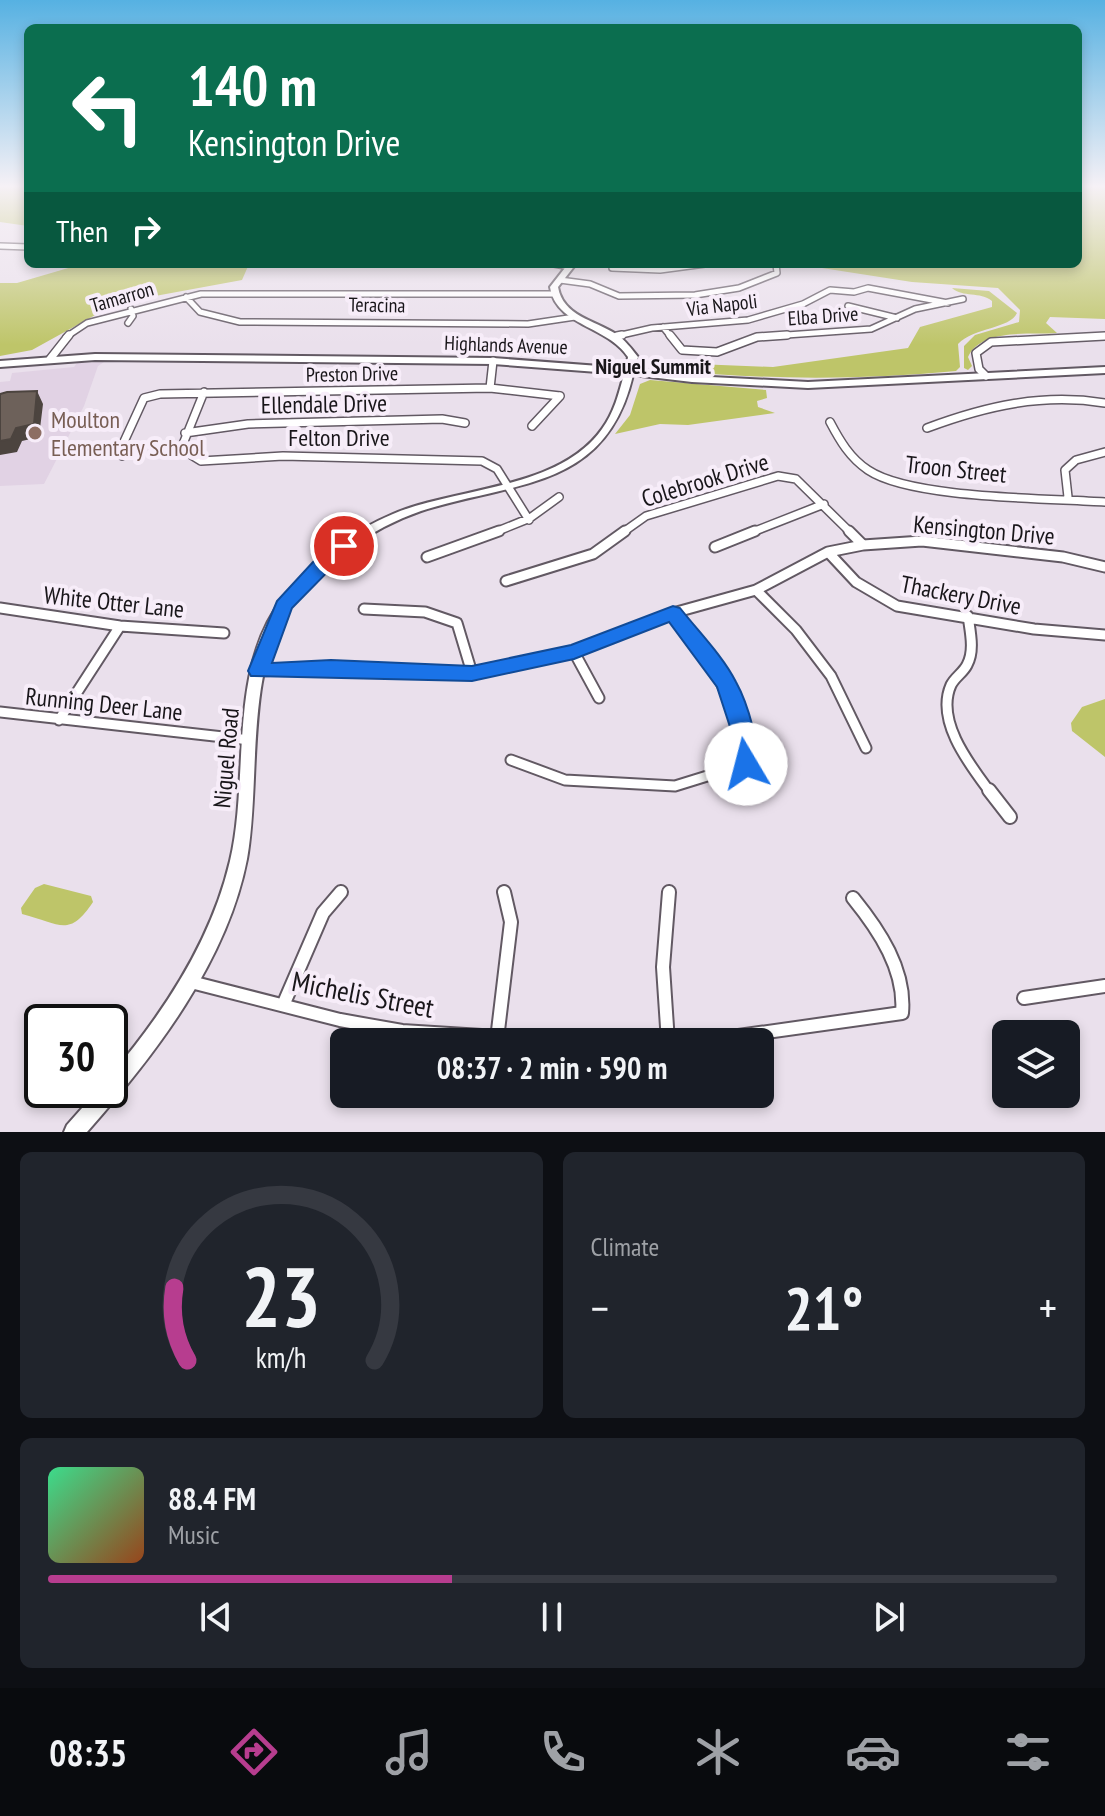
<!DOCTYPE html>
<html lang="en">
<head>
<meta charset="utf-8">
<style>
	:root { --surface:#171b24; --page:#20242c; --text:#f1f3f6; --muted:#9ea1a6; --line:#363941; --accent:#b73d8f }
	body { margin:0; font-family:"PT Sans Narrow",sans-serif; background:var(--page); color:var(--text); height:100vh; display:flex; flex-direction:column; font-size:30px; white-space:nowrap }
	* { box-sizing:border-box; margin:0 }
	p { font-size:26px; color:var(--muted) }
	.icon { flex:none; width:44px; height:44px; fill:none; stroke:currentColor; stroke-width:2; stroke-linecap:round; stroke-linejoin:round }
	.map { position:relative; height:1132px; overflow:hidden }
	.side { display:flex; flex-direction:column; gap:20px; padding:20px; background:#0d0f14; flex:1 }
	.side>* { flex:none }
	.banner { position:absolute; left:24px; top:24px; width:1058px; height:244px; border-radius:12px; box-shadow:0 4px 12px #0003; background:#0b6e4f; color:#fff; overflow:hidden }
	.fabs { position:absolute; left:992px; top:1020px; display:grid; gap:16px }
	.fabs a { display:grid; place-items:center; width:88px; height:88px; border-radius:12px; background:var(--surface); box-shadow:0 4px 12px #0003; font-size:40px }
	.speed { position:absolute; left:24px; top:1004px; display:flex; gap:16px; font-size:40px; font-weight:700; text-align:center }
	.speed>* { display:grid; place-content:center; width:104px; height:104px; border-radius:50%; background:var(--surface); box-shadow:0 4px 12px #0003; line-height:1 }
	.speed .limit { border:4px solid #111; border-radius:12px; background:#fff; color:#111 }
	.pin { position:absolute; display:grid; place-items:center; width:68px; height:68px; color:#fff; margin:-34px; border:4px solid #fff; border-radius:50%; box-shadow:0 2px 8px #0007 }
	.me { position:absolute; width:88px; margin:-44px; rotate:352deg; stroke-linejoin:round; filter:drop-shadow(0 0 6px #0008) }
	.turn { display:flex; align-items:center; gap:28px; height:168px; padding:0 32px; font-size:36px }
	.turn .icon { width:104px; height:104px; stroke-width:2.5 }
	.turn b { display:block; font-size:56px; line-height:68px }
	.then { display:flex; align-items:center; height:76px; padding:0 32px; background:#0003; gap:16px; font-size:30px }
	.big { font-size:60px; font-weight:700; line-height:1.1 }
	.side .widget { flex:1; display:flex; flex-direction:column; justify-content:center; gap:12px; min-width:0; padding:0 28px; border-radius:12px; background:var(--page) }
	.side .dial { align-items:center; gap:0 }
	.dial svg { height:208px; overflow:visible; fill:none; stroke:var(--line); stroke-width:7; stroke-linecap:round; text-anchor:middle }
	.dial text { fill:var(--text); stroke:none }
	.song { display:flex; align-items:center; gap:24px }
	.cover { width:96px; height:96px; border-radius:12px; background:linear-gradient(135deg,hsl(150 70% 55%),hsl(20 70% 35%)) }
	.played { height:8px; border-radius:4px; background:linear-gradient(90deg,var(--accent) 40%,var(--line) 40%) }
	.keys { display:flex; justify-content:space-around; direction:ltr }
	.heat { display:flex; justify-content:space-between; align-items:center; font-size:44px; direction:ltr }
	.side .tiles { flex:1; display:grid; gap:20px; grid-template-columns:1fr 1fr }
	.widget:last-child { grid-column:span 2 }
	.trip { position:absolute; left:330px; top:1028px; width:444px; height:80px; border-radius:12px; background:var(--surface); box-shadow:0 4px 12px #0003; font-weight:700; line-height:80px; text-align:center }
	.dock { display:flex; height:128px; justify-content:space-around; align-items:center; background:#090b0e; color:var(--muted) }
	.dock .icon { width:56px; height:56px }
	.dock .current { color:var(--accent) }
	.dock b { font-size:36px; color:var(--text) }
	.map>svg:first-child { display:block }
	.built { fill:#e1d2e4 }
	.green { fill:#bec569 }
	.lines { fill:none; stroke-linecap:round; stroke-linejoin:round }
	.street-far3-casing { stroke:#625963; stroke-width:8 }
	.street-far2-casing { stroke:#625963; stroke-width:10 }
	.street-far1-casing { stroke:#625963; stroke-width:13 }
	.street-casing { stroke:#625963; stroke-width:16 }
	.secondary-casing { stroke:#625963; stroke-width:4 }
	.street-far3 { stroke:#fff; stroke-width:5 }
	.street-far2 { stroke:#fff; stroke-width:7 }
	.street-far1 { stroke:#fff; stroke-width:9 }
	.street { stroke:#fff; stroke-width:12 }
	.secondary { fill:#fff; fill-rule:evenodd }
	.shaded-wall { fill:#4c443f }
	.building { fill:#6d615a; stroke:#4c443f; stroke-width:2 }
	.route { fill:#1a73e8; stroke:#114b97; stroke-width:2 }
	.education-dot { fill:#8d6e63; stroke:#f7edf9; stroke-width:3 }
	.labels { text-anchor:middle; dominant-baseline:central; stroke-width:8; stroke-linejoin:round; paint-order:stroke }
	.far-street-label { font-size:20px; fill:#19161a; stroke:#f7edf9 }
	.far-neighbourhood-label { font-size:22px; font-weight:bold; fill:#19161a; stroke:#f7edf9 }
	.street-label { font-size:24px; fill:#19161a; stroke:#f7edf9 }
	.education-label { font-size:24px; fill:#785e54; stroke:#f7edf9; text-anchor:start }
	.near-street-label { font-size:28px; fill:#19161a; stroke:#f7edf9 }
</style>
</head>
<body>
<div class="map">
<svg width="1105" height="1132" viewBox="0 0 1105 1132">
	<rect width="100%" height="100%" fill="#eae0ec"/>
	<path class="built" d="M104,362L98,366L84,406L44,484L0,486V382L10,381L12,373L74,367L77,363Z"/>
	<path class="green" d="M0,187H28V226L0,222Z
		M1078,187H1105V319L1050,317L1046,323L1057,333C1030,335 981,328 968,357L972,366L968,370L964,368V346L975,335L1019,322L1020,310L998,288L912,282L822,268L818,264H1078Z
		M82,264H249L242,280L117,303L32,350L0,356V283H17Z
		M952,288L989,291L1017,313C1010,329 974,327 958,344L960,367L956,371C859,380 765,380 668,370L672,363L773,367L908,348L920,327L992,307V301C980,291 963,298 952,288Z
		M650,380L766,390L767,398L757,401L758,407L775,413L688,425L660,424L615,434L630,415L640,384Z
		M1105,699V757L1072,731L1071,723L1082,707Z
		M44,884L91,896L93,902C69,938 61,924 22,914L21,908L35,888Z"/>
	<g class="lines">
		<defs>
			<path id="street-far3" d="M0,246L28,247
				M460,264H499
				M554,264L570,267
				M612,268L660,270L705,264
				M560,280L590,284L619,296L695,295L739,288L777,273L776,264
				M186,297L200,312L240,322L528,324L575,317
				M848,306L897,318
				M128,323L133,316L131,309
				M663,327L671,337
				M617,336L652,328L748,320L803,304L830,290L854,292L868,288L948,303
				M66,337L87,323L201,294H553
				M759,337L871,329L915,309L963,299
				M1083,337L1105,336"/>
			<path id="street-far2" d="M670,335L682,350L717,352L757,337L787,335
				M617,336L622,335
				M50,359L69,335
				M986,376L979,369L976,353L991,342L1105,336
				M490,388L493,361
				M204,392L183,444L188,453L201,461L283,456L482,461L497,469L529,520
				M830,422C840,441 850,458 868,470C911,499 1048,498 1105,502
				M532,426L560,396
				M927,428C986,406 1042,393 1105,403
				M185,433L248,424L442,419L465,423
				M122,456V446L144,398L160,394L490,388L560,396
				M1068,497L1065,470L1076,460L1105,452
				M493,533L530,518L559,497
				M622,533L646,516L778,476L796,479L851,533
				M750,533L824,504"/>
			<path id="street-far1" d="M849,531L863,545
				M715,547L755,531
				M828,552L856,582L897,606L1034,629L1105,635
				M427,557L499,531
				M506,581L593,554L625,531
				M756,590L796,630L831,676L866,748
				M0,608L120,626L224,633
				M364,609L425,612L457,623L472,673
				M968,616C970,631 975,651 967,665C963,673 955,677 951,685C935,721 970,765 990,792
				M574,652L599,698
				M258,671L331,668L472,673L574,652L673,613L756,590L828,552L863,545L922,541L1063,557L1105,567
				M0,712L250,740
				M59,720L120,626
				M511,760L565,780L675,786L746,764C737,699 713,663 673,613"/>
			<path id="street" d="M989,790L1010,817
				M191,982L340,1020L402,1031L578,1042
				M1024,998L1105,986
				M284,1003L323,913L341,892
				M497,1039L511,922L504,892
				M668,1042L663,967L669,892
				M696,1042L902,1013C906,970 879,930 853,898"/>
			<path id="secondary" d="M568,264H576L558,287C563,316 594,320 616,334C625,340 631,348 638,357L635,369L692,376L808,382L1105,367V373L808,388L692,382L633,375C606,491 514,481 421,511C371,528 322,563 291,606C244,670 261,782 247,859C227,962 155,1055 87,1132H64L67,1125L98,1090H110V1076C163,1014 211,942 230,861C250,778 227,669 283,598C312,562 350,532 393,514C456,487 559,490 602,429C614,413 619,393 624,374L493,364L95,360L0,367V361L95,354L493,358L626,368L628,357C608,326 556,326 550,287Z"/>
		</defs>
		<use href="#street-far3" class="street-far3-casing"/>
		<use href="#street-far2" class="street-far2-casing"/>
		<use href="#street-far1" class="street-far1-casing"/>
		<use href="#street" class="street-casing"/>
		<use href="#secondary" class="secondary-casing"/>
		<use href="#street-far3" class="street-far3"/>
		<use href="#street-far2" class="street-far2"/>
		<use href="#street-far1" class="street-far1"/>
		<use href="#street" class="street"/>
		<use href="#secondary" class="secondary"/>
	</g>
	<path class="shaded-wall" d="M37,391L43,404L39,437L22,441L17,452L0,455V441Z"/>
	<path class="building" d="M37,391L34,424L16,428L11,439L0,441V394L7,392Z"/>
	<linearGradient id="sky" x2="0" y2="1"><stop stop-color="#56b1e2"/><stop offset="0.54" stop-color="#f6f1f6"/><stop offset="1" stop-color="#f6f1f6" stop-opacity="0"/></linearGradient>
	<rect width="1105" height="345" fill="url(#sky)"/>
	<path class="route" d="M344,540L353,546L292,608L272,663L331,660L472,666L571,645L673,606L680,608C698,631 723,656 736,682C746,700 764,752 754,771H738L732,733L717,687L669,622L574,659L472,681L251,676L248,671L277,601L313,562Z"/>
	<circle class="education-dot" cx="35" cy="433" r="8"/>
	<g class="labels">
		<g class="far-street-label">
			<text transform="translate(122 297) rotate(-16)">Tamarron</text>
			<text transform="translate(377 305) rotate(1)">Teracina</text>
			<text transform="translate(722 305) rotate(-7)">Via Napoli</text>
			<text transform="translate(823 316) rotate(-4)">Elba Drive</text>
			<text transform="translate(506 345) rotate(2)">Highlands Avenue</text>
			<text transform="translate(352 374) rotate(-1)">Preston Drive</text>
		</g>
		<g class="far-neighbourhood-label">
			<text x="653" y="366">Niguel Summit</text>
		</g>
		<g class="street-label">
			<text transform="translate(324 404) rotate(-1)">Ellendale Drive</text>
			<text x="339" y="437">Felton Drive</text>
			<text transform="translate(956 469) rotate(6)">Troon Street</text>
			<text transform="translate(705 480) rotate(-17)">Colebrook Drive</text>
			<text transform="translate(984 530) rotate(5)">Kensington Drive</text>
			<text transform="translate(961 595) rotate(11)">Thackery Drive</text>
			<text transform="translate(114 602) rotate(6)">White Otter Lane</text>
			<text transform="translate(104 704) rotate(6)">Running Deer Lane</text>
			<text transform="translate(226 758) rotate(-85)">Niguel Road</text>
		</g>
		<g class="education-label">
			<text x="51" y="419">Moulton<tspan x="51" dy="28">Elementary School</tspan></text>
		</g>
		<g class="near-street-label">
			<text transform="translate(363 994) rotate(11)">Michelis Street</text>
		</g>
	</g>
</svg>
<div class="fabs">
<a><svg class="icon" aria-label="layers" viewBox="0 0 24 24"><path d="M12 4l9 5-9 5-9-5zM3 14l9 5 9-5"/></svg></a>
</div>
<div class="speed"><div class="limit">30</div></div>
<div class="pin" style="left:344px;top:546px;background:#d93025"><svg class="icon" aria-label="arrive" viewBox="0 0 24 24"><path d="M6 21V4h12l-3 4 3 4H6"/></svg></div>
<svg class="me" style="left:746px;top:764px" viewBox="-20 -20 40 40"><circle r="19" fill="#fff"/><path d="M0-13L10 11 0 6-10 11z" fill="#1a73e8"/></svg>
<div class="trip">08:37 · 2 min · 590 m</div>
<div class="banner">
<div class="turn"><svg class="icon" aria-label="left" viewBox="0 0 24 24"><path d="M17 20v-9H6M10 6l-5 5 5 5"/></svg><div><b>140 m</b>Kensington Drive</div></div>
<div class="then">Then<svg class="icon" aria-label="right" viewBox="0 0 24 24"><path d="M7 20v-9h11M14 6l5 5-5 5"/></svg></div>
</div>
</div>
<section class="side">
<div class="tiles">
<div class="widget dial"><svg viewBox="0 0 100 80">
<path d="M14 69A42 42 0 1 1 86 69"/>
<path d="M14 69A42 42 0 0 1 9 41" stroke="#b73d8f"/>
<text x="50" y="56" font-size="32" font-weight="700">23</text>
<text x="50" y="72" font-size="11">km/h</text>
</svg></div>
<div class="widget"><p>Climate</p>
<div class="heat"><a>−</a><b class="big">21°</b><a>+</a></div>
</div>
<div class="widget">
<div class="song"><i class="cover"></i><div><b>88.4 FM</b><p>Music</p></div></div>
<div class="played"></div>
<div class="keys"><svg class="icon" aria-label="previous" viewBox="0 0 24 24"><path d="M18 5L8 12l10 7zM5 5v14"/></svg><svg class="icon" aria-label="pause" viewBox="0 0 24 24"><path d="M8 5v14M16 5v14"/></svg><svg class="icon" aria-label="next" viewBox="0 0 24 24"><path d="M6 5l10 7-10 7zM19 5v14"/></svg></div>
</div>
</div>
</section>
<nav class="dock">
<b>08:35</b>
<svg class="icon current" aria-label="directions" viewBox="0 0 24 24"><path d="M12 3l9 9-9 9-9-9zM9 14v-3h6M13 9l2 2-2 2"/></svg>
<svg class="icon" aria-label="music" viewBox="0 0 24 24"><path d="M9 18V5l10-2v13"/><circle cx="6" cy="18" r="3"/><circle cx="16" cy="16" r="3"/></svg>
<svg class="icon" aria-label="phone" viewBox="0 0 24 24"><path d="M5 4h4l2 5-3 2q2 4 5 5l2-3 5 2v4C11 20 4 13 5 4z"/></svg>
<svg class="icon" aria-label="climate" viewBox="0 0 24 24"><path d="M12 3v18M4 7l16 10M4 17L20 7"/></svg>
<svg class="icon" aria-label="car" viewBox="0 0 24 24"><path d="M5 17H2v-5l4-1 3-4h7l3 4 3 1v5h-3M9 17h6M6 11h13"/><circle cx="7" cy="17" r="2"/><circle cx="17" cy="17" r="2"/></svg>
<svg class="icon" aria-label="filters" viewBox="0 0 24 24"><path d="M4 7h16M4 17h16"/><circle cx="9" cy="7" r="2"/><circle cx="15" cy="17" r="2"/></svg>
</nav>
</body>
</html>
